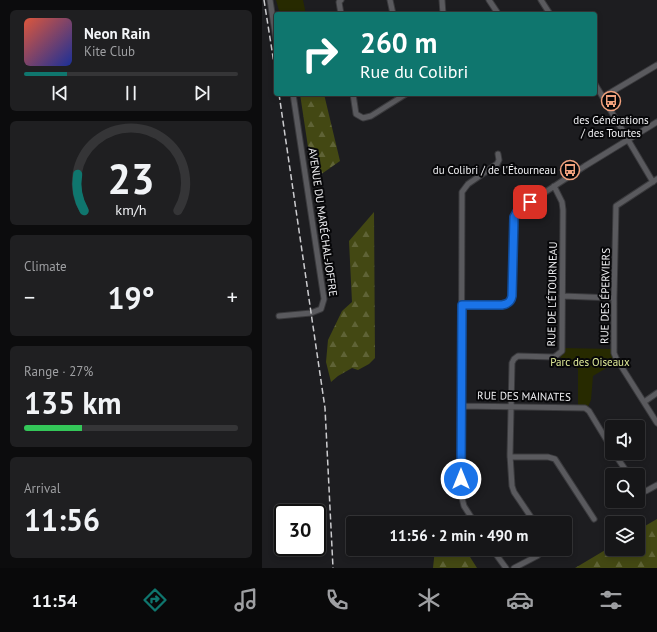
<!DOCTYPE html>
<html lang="en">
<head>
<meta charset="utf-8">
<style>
	:root { --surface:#161618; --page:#1f1f21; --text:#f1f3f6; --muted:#9e9fa2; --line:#353537; --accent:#0f766e }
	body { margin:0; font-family:"PT Sans",sans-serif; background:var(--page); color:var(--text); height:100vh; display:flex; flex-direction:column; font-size:15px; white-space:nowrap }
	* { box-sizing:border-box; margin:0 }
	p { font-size:13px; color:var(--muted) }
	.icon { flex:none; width:22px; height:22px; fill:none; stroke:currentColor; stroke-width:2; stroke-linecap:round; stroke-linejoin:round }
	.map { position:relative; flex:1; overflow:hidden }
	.side { display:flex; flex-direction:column; gap:10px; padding:10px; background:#0c0c0d; width:262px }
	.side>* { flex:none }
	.guide { position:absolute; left:12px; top:12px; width:323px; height:84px; border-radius:4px; box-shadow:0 2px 6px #0003,0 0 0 1px var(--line); background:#0f766e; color:#fff; overflow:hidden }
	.buttons { position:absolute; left:343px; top:420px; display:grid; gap:8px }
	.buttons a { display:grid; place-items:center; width:40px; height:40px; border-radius:4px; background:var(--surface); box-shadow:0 2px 6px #0003,0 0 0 1px var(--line); font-size:20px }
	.speed { position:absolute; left:12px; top:504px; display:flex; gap:8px; font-size:20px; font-weight:700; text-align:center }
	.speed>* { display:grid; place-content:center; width:52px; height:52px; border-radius:50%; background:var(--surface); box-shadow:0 2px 6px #0003,0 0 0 1px var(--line); line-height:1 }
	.speed .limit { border:2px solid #111; border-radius:6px; background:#fff; color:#111 }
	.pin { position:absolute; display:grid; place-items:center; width:34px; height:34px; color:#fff; margin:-17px; border-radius:8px; box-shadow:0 2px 6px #0006 }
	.me { position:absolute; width:44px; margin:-22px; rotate:0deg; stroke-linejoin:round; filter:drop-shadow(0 0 3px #0008) }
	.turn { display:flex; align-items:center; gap:14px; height:84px; padding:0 20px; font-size:18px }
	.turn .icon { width:52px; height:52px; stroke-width:2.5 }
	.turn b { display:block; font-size:28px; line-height:34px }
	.big { font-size:30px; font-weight:700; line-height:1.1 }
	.side .widget { flex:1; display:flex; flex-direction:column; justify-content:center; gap:6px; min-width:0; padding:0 14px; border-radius:6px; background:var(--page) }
	.side .dial { align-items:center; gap:0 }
	.dial svg { height:104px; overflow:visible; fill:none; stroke:var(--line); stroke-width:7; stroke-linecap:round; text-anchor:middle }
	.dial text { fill:var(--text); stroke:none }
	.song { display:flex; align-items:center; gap:12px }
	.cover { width:48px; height:48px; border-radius:6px; background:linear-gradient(135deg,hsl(10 70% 55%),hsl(230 70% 35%)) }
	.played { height:4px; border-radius:2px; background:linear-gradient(90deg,var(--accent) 20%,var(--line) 20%) }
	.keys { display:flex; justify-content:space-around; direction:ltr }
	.heat { display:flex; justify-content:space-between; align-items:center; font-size:22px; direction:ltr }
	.charge { height:6px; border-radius:3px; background:linear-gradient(90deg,#34c759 27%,var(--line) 0) }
	.trip { position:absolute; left:84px; top:516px; width:226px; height:40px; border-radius:4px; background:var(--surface); box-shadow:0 2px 6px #0003,0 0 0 1px var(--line); font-weight:700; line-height:40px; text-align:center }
	.tab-bar { display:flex; height:64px; justify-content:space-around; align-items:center; background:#09090a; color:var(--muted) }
	.tab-bar .icon { width:28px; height:28px }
	.tab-bar .on { color:var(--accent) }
	.tab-bar b { font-size:18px; color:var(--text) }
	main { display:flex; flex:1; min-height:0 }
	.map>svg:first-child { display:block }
	.forest { fill:url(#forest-firs) }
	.park { fill:#272a00 }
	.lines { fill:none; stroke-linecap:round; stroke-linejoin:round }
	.minor-casing { stroke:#3a3a3d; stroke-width:7 }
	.minor { stroke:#5a5a5e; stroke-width:5 }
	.rail { stroke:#cccccf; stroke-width:1.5; stroke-dasharray:6 3; stroke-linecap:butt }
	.route-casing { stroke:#114b97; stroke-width:10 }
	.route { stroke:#1a73e8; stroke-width:7 }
	.labels { text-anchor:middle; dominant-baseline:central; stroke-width:4; stroke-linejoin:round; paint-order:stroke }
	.poi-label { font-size:11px; fill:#f1f1f4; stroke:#070709 }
	.street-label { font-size:11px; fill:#f1f1f4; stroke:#070709 }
	.park-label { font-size:11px; fill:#e0eb99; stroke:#070709 }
</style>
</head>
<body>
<main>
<section class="side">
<div class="widget">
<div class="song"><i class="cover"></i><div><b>Neon Rain</b><p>Kite Club</p></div></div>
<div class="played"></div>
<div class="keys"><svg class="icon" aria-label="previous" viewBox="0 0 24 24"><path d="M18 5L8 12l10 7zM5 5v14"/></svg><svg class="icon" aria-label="pause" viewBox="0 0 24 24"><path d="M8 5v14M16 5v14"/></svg><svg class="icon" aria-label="next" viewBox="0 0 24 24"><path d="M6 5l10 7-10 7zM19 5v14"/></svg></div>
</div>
<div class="widget dial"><svg viewBox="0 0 100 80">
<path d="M14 69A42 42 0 1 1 86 69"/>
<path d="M14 69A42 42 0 0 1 9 41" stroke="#0f766e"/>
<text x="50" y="56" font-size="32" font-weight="700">23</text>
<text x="50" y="72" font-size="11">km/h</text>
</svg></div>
<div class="widget"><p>Climate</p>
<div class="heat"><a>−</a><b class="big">19°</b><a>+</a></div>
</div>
<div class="widget"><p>Range · 27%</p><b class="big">135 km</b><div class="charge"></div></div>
<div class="widget"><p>Arrival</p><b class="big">11:56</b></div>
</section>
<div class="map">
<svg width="395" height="568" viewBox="0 0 395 568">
	<defs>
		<pattern id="forest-firs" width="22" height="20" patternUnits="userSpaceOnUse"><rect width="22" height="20" fill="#434813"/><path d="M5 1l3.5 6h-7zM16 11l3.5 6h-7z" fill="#5f6336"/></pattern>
	</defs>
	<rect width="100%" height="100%" fill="#1d1d20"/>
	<path class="forest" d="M38,94H62L78,161L51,180Z
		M112,212L113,358L107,364L96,370L90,368L76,376L69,382L64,362L66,340L80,311L90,302L87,241Z
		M395,519V568H313L350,546V549H376V530Z
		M173,549H203L215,568H171Z"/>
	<path class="park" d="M14,0H41L44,14H18Z
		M300,348L352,349L356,361L331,376L329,400L325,409L316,407V369L295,355Z"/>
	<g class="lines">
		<defs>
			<path id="minor" d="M8,0L14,39
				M128,0L131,14
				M180,0L181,14
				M227,0L235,12
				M279,0L288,14
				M79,14L77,2L79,0
				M333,84L391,182
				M91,94L94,114L101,118L109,116L144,94
				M341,97L395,65
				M395,179L354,206L352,298V353L354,358L395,423
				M300,296L352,298
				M200,305H240C246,304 249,301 250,296L252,217L256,210L323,166L395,122
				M17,316L49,313L59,309L62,299L31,94
				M382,402L395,393
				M199,406L323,408L327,411L350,449
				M352,453L367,475
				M248,457H286L293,459L332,519
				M376,488L384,491L395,485
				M213,523L202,506L199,494L200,192L206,184L235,164L237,160L236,154
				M273,523L252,492L250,486L248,455L250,363L252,359L256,356L292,357L295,355L300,351L301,210L300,202L292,186
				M230,549L244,568
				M252,568L275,556L283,549"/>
		</defs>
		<use href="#minor" class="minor-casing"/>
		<use href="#minor" class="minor"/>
		<path class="rail" d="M2,0L14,76
			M17,94L63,408L71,568"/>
	</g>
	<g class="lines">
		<defs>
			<path id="route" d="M199,479L200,305H240C246,304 249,302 250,296L252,217L256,210L268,202"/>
		</defs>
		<use href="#route" class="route-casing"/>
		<use href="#route" class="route"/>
	</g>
	<defs>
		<symbol id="bus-ring" viewBox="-11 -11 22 22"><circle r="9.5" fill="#070709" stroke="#f1a17d" stroke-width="1.5"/><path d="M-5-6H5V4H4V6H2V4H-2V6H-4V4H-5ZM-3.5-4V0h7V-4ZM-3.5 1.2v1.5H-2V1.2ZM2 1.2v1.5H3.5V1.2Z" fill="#f1a17d"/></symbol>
	</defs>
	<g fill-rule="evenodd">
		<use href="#bus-ring" x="338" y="90" width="22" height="22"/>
		<use href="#bus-ring" x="297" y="159" width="22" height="22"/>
	</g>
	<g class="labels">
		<g class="poi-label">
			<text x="349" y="120">des Générations<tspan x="349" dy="13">/ des Tourtes</tspan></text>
			<text x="294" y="170" text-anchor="end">du Colibri / de l'Étourneau</text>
		</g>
		<g class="street-label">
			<text transform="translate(61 222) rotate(82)">AVENUE DU MARÉCHAL-JOFFRE</text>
			<text transform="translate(290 294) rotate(-89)">RUE DE L'ÉTOURNEAU</text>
			<text transform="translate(343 296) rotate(-89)">RUE DES ÉPERVIERS</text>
			<text transform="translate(262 396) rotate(1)">RUE DES MAINATES</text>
		</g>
		<g class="park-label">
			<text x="328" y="362">Parc des Oiseaux</text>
		</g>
	</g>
</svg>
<div class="buttons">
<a><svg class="icon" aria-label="sound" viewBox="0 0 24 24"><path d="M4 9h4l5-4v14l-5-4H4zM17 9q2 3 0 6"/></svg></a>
<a><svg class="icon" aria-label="search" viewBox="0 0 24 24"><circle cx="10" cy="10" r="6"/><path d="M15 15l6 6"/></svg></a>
<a><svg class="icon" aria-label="layers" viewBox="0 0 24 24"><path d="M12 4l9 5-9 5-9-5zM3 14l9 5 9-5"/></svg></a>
</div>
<div class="speed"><div class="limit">30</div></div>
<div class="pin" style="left:268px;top:202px;background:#d93025"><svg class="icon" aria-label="arrive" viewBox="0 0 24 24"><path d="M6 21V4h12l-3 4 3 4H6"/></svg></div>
<svg class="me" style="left:199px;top:479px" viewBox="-20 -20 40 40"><circle r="17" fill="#1a73e8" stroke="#fff" stroke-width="3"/><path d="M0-11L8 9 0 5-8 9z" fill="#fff"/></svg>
<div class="trip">11:56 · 2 min · 490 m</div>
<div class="guide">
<div class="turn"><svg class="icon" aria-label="right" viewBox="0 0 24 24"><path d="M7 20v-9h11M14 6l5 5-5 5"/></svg><div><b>260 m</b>Rue du Colibri</div></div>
</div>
</div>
</main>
<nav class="tab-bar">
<b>11:54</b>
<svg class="icon on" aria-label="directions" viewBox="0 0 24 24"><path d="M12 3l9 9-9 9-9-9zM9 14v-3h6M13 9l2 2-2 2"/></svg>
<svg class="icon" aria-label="music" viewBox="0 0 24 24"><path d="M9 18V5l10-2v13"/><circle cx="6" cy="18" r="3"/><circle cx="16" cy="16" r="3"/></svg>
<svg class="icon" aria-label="phone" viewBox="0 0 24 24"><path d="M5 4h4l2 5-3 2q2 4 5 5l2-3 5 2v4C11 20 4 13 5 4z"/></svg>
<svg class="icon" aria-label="climate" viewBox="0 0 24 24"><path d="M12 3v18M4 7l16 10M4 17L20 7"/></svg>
<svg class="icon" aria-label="car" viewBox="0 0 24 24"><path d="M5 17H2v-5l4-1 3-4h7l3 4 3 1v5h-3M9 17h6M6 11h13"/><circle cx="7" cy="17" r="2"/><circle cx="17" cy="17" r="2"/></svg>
<svg class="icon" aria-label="filters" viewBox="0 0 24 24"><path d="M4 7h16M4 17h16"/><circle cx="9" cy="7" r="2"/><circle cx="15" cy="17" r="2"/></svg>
</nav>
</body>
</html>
